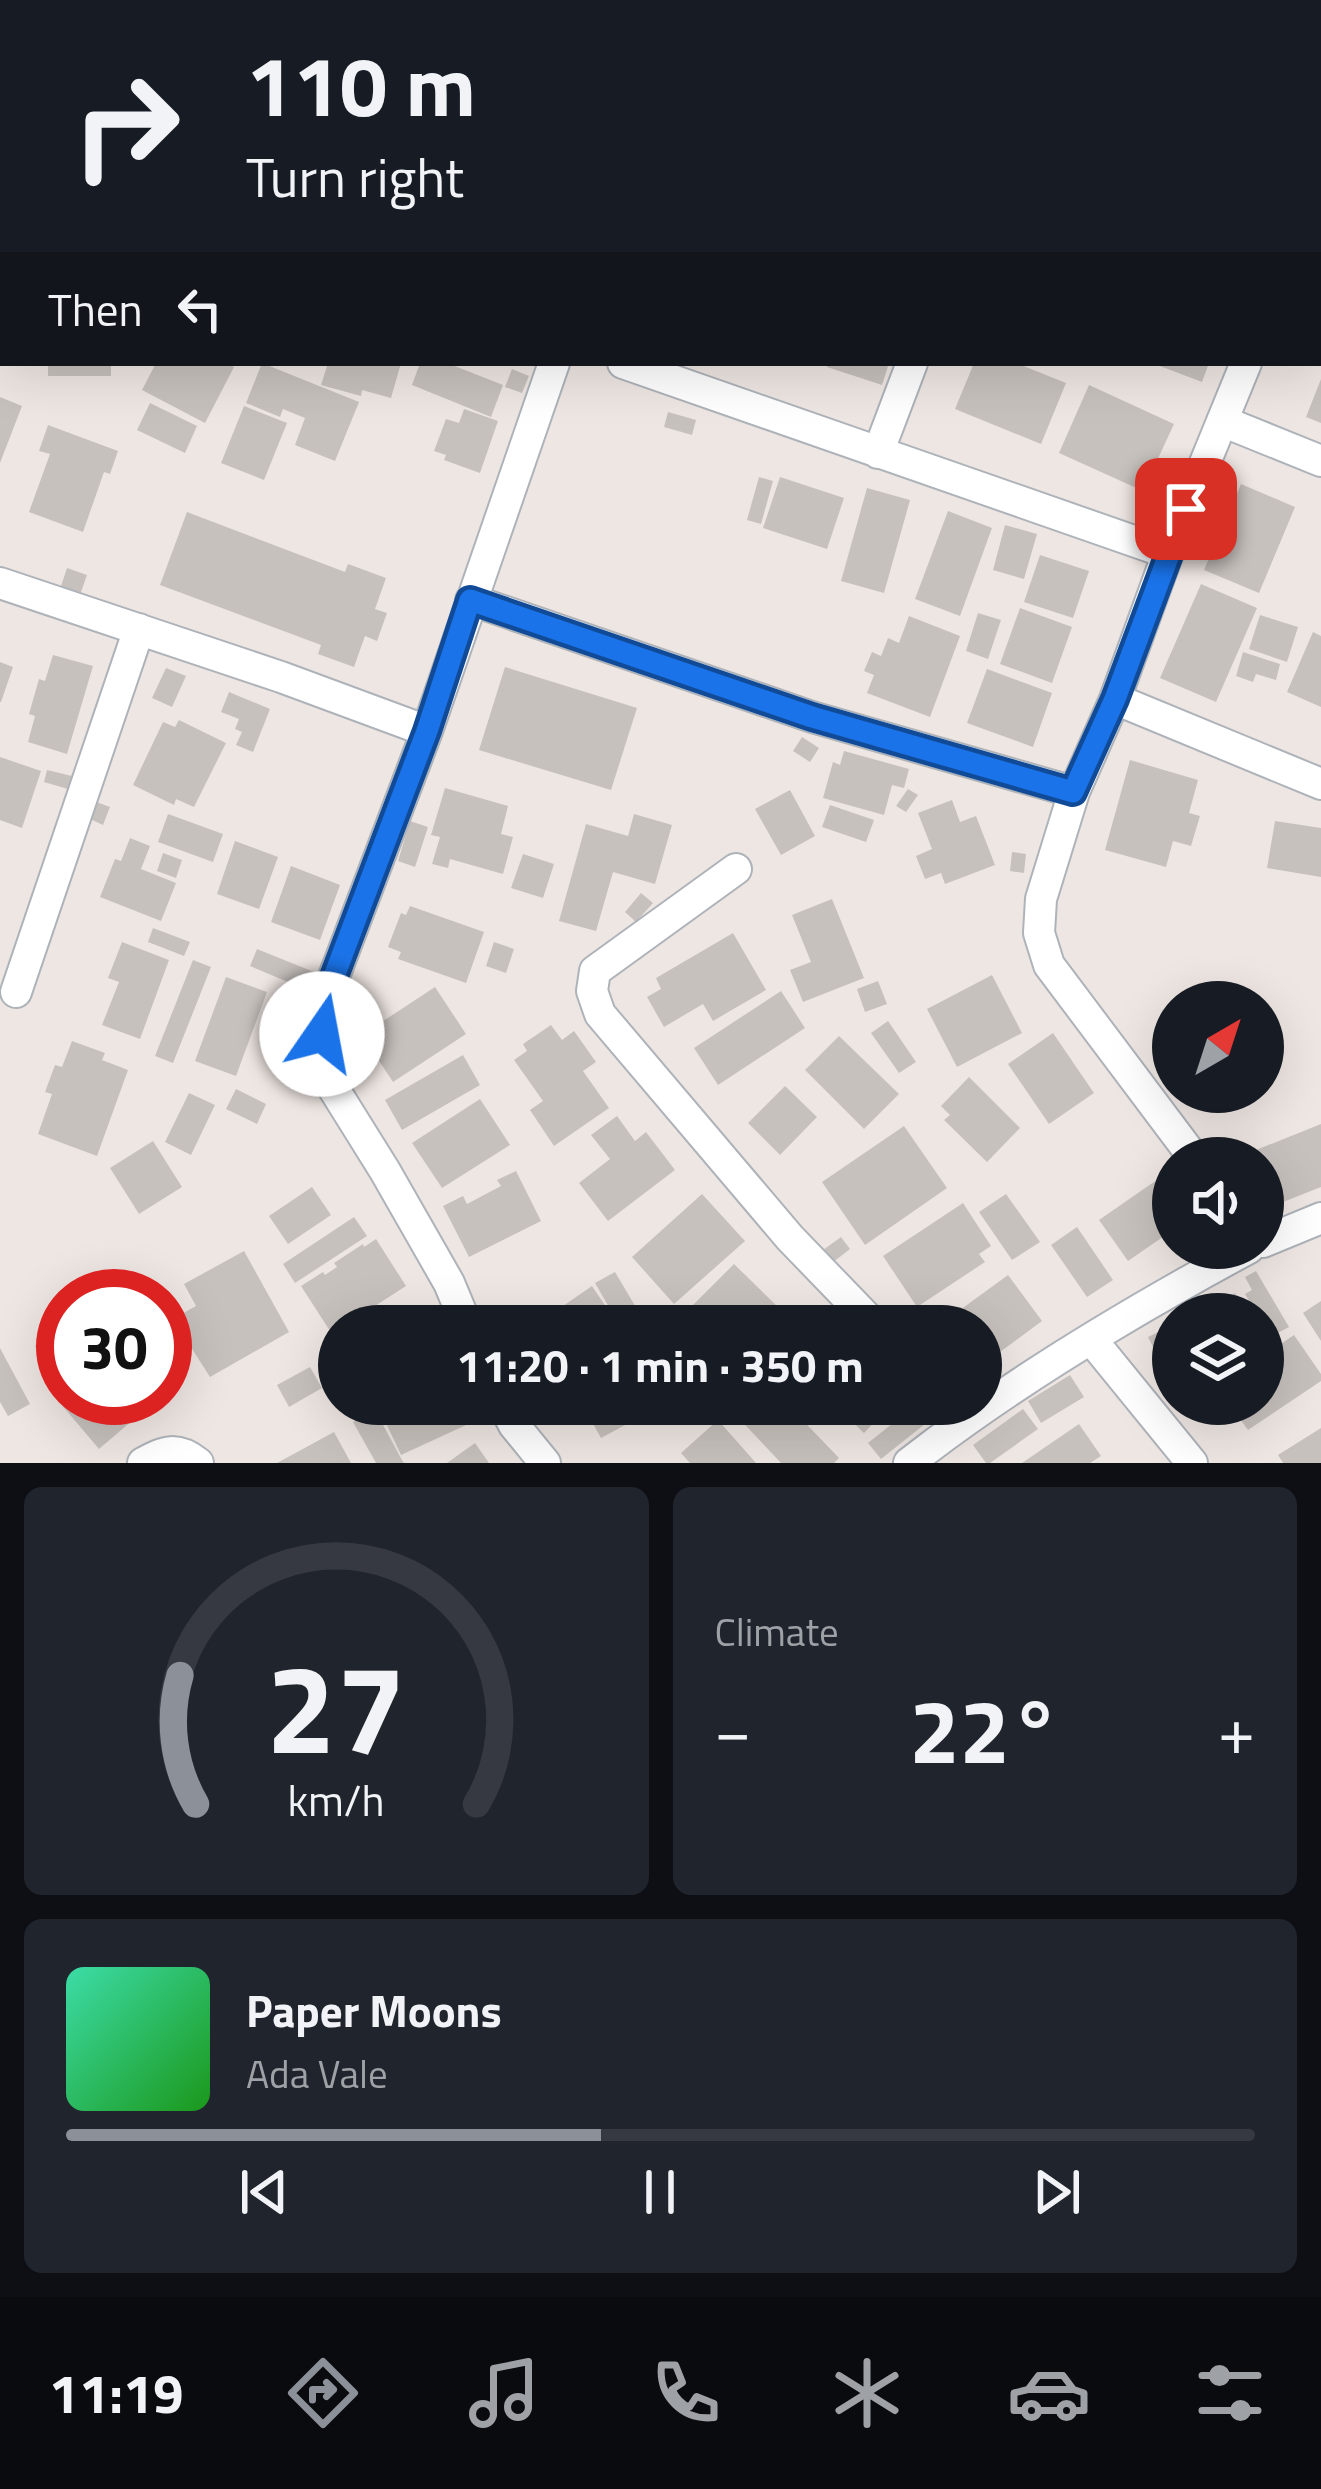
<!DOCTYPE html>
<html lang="en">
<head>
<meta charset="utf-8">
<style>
	:root { --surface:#171b24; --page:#20242c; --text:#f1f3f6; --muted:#9ea1a6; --line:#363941; --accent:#8c9099 }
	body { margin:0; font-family:"Titillium Web",sans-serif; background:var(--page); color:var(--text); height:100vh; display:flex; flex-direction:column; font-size:45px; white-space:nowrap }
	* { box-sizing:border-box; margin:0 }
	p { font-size:39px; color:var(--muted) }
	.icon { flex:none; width:66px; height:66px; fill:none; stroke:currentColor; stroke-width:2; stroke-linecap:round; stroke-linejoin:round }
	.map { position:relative; height:1463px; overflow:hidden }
	.drawer { display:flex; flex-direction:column; gap:24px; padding:24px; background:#0d0f14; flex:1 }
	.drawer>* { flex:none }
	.guide { position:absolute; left:0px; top:0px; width:1323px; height:366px; box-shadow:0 12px 48px #0002; background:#171b24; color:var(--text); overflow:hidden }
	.needle { width:78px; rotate:39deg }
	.buttons { position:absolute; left:1152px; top:981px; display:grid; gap:24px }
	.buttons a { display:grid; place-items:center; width:132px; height:132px; border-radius:50%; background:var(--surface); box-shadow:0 12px 48px #0002; font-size:60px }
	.speed { position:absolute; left:36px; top:1269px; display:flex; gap:24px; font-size:60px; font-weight:700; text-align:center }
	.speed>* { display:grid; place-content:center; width:156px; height:156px; border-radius:50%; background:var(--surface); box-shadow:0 12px 48px #0002; line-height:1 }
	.speed .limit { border:18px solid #d22; background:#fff; color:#111 }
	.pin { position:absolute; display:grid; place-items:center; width:102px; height:102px; color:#fff; margin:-51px; border-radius:24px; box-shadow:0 6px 18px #0006 }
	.me { position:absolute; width:132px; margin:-66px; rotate:12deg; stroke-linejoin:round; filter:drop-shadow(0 0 9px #0008) }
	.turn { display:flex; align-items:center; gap:42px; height:252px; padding:0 48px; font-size:54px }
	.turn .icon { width:156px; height:156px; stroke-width:2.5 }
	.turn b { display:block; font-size:84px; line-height:102px }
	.then { display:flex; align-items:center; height:114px; padding:0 48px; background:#0003; gap:24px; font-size:45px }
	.big { font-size:90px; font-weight:700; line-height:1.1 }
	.drawer .tile { flex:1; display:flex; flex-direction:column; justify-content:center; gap:18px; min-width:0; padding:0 42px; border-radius:18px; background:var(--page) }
	.drawer .dial { align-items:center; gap:0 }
	.dial svg { height:312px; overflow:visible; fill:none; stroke:var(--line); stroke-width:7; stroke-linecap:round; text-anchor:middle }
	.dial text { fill:var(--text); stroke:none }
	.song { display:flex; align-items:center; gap:36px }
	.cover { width:144px; height:144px; border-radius:18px; background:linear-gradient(135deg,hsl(160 70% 55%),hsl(120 70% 35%)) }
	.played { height:12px; border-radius:6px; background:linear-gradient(90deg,var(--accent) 45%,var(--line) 45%) }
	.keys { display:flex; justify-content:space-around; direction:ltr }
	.heat { display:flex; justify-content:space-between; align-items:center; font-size:66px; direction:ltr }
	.drawer .tiles { flex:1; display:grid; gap:24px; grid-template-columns:1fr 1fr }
	.tile:last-child { grid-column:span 2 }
	.trip { position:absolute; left:318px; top:1305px; width:684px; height:120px; border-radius:60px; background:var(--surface); box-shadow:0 12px 48px #0002; font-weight:700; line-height:120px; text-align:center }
	.menu { display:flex; height:192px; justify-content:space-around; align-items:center; background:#090b0e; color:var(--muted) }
	.menu .icon { width:84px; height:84px }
	.menu .on { color:var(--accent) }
	.menu b { font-size:54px; color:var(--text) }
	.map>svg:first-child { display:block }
	.building { fill:#c7c1bd }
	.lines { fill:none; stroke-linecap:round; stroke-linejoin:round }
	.minor-casing { stroke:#aeb3b9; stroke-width:34 }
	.minor { stroke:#fff; stroke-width:30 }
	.route-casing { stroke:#114b97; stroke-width:30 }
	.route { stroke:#1a73e8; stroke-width:21 }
</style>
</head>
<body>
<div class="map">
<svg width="1321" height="1463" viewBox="0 0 1321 1463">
	<rect width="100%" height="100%" fill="#eee6e2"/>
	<path class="building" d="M48,363H111V376H48Z
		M156,363H227L234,367L205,423L142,390Z
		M262,363L359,402L335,461L295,445L305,418L283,409L280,417L246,403Z
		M328,363H401L391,398L362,390L361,396L321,385Z
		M420,363H447L503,385L491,417L412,385Z
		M828,363H889L882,385L827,367Z
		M974,363H1016L1066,383L1041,444L955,409Z
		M1152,363H1209L1202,382Z
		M512,369L529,376L522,393L505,387Z
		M1321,379V423L1306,417Z
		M1089,385L1174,424L1143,491L1059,453Z
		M0,397L22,406L0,463Z
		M150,403L197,426L185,453L137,430Z
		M244,406L287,423L264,480L221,463Z
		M464,409L498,421L480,473L444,460L446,455L434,451L446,419L459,423Z
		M668,412L696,420L692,435L664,427Z
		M48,425L118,451L110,474L104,472L83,532L29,512L50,454L39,451Z
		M759,477L773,481L761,524L747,520Z
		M780,477L844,498L827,549L763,528Z
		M1241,484L1295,507L1259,593L1204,570Z
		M867,488L910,500L884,593L841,581Z
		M948,511L992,528L960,616L915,599Z
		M187,512L345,572L348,564L386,578L375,609L387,613L377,641L365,636L354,667L318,654L321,645L160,585Z
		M1005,525L1037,534L1024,579L993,570Z
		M1040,555L1089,571L1073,618L1024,602Z
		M67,568L87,575L80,595L60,589Z
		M1201,584L1257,608L1216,702L1160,678Z
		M1020,608L1072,627L1052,683L1000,664Z
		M978,613L1001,620L988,659L966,651Z
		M1260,615L1298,627L1287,662L1249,649Z
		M909,616L960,636L930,717L867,693L874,675L864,671L872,652L881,656L888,638L899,643Z
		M1313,632L1321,636V707L1287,692Z
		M1243,652L1280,664L1276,680L1256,674L1253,682L1236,676Z
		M53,655L93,666L67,754L28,742L35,716L29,714L39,679L45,681Z
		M0,662L13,667L1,702H0Z
		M505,667L637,708L611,790L479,750Z
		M166,668L186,676L172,707L152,698Z
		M987,669L1052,693L1033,747L967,723Z
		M229,692L270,709L253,752L236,745L242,732L235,729L239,719L221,712Z
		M179,720L226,743L194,807L176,799L174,805L133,785L163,722L175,727Z
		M802,737L819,748L810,762L793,751Z
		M844,751L909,769L904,788L892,785L884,815L823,798L833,762L840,765Z
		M0,757L41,771L22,828L0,820Z
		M1130,760L1198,780L1189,813L1200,816L1191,846L1173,841L1166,867L1105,850Z
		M47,770L72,776L68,789L44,782Z
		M445,788L508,806L501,834L513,837L503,874L450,859L448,868L432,864L440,837L431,835Z
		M908,789L918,795L906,812L896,806Z
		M790,790L815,836L781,855L755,809Z
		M952,800L960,822L976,816L995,865L945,884L941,873L925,879L916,856L932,849L918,813Z
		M94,801L110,807L103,825L88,818Z
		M830,805L874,820L866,842L822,827Z
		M168,814L223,834L213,862L158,842Z
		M634,814L672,825L655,884L613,872L596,931L559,921L586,824L628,836Z
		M410,821L428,827L415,867L398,861Z
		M1275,821L1321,828V877L1267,868Z
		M130,838L150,846L141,869L176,883L161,921L100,897L115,859L121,861Z
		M235,841L278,857L259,909L217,894Z
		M1012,852L1026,854L1024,873L1010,871Z
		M163,853L182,860L176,878L157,871Z
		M523,854L554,864L543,898L511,888Z
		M291,866L340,885L320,940L271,922Z
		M641,893L653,903L636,922L625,912Z
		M832,899L864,978L803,1002L790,970L811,962L792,915Z
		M410,906L484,932L466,983L398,959L401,952L388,947L401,913L406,915Z
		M153,928L190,942L184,956L148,942Z
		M733,933L766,990L713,1021L703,1004L664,1027L647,997L661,989L656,978Z
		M122,942L169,960L140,1039L102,1025L119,982L108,978Z
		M494,942L514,949L506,973L486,966Z
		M257,949L314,972L307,990L250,966Z
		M193,960L211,967L173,1063L155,1056Z
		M992,975L1022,1033L957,1067L927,1009Z
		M226,977L267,992L236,1076L195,1061Z
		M878,981L887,1004L865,1012L857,989Z
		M435,987L466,1034L393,1082L362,1035Z
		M781,991L805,1028L718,1085L694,1048Z
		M888,1021L916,1062L899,1073L871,1033Z
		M551,1025L562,1040L574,1031L596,1062L583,1071L609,1108L554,1146L530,1110L543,1101L514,1060L527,1051L523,1044Z
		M1053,1033L1094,1093L1049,1124L1008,1064Z
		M839,1036L899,1094L864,1129L805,1070Z
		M72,1041L105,1053L102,1060L128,1070L97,1156L38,1134L52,1094L45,1092L55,1065L62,1067Z
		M463,1055L480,1085L402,1130L385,1100Z
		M969,1077L1020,1128L987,1162L944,1120L950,1115L941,1106Z
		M785,1086L817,1117L780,1155L748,1123Z
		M236,1089L266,1104L257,1124L226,1109Z
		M189,1093L215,1105L191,1155L165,1142Z
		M480,1099L510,1145L442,1188L412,1143Z
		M617,1116L635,1141L646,1132L675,1170L608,1221L579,1183L610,1159L591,1135Z
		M1321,1124V1187L1278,1204L1263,1167V1158H1259L1256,1150Z
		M904,1126L947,1188L865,1245L822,1182Z
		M153,1141L182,1187L139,1214L110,1168Z
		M516,1171L541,1221L469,1257L443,1206L463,1196L467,1204L501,1186L497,1180Z
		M1164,1175L1173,1188V1230L1128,1261L1099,1220Z
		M312,1187L331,1215L288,1244L269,1216Z
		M702,1194L745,1241L674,1304L632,1257Z
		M1006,1194L1040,1242L1012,1260L979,1212Z
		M963,1203L991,1246L979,1254L985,1262L917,1307L883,1256Z
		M354,1217L367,1236L295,1283L283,1264Z
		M1077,1227L1113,1280L1087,1297L1051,1245Z
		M841,1237L850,1249L832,1263L823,1250Z
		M376,1239L406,1286L344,1326H339V1329L332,1334L301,1286L323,1272L325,1275L337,1267L334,1263L363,1244L364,1247Z
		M244,1251L289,1332L210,1377L173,1319L196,1306L184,1284Z
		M734,1264L780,1309L763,1326H688L680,1318Z
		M1256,1271L1289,1327L1270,1337L1263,1325V1314H1257L1245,1294L1252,1290L1245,1277Z
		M615,1272L647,1326H620L595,1283Z
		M1008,1275L1042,1321L981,1366V1326H938Z
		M592,1286L619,1326H534Z
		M1235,1293L1246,1314H1194Z
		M1321,1301V1341L1303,1313Z
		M419,1306L430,1326H384Z
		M63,1325V1381L35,1346Z
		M1173,1325V1387L1148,1337Z
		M1294,1335L1321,1374V1381L1248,1430L1240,1419L1234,1423L1221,1404H1263V1356Z
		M0,1348L30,1404L8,1416L0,1402Z
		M339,1351V1391L322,1360Z
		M310,1367L322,1388L289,1407L277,1385Z
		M1070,1375L1084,1397L1041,1423L1028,1401Z
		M63,1390V1398H128L141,1413L99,1449L55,1397Z
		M383,1404H470L477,1420L401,1455L378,1406Z
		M582,1404H664L601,1438Z
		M742,1404H787L839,1458L834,1463H781L733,1412Z
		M834,1404H892L864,1433Z
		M912,1408L925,1424L881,1459L868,1443Z
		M1023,1409L1038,1429L990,1463H986L973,1445Z
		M375,1410L402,1460L404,1463H376L353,1422Z
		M718,1420L756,1463H690L681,1453Z
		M1079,1424L1101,1456L1090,1463H1022Z
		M1321,1428V1463H1283L1278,1455Z
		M334,1432L351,1463H277Z
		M475,1443L489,1463H447Z"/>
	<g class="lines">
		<defs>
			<path id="minor" d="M597,0L605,3
				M683,3L684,0
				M1320,177L1321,174
				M623,363L1168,553
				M1222,421L1321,461
				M878,453L912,363
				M0,583L281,677L427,731
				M471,600L812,717L1074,792
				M1115,699L1321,784
				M736,869L595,971L592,991L600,1014L790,1238L875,1326
				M16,992L139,629
				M1194,1158L1049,965L1039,933L1041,899L1074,792L1115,699L1168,553L1246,363
				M1263,1242L1321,1218
				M467,1326L449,1283L385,1171L332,1086L322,1034L327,995L427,731L554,363
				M1091,1339L1192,1463
				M503,1404L514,1425L545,1463
				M143,1463C165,1451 177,1446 198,1463
				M909,1463C1014,1381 1132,1311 1249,1248"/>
		</defs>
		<use href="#minor" class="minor-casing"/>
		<use href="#minor" class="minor"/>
	</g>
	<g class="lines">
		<defs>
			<path id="route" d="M322,1034L327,995L427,731L470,600L812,717L1073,792L1115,699L1186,509"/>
		</defs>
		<use href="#route" class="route-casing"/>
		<use href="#route" class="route"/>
	</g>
</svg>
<div class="buttons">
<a><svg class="needle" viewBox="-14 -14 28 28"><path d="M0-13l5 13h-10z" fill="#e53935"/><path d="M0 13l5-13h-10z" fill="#9ea1a6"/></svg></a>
<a><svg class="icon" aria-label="sound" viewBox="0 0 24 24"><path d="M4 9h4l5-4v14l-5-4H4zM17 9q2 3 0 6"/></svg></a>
<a><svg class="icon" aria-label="layers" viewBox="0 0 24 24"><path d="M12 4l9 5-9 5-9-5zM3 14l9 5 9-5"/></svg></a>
</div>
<div class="speed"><div class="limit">30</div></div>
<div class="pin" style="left:1186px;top:509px;background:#d93025"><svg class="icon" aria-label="arrive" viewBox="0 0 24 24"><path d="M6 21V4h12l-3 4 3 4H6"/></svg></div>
<svg class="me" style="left:322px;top:1034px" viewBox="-20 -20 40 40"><circle r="19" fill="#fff"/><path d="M0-13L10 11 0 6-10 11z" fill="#1a73e8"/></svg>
<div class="trip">11:20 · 1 min · 350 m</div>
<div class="guide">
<div class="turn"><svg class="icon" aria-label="right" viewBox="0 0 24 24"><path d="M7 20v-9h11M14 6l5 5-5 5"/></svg><div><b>110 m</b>Turn right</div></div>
<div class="then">Then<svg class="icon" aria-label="left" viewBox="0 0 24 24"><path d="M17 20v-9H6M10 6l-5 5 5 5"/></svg></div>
</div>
</div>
<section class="drawer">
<div class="tiles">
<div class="tile dial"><svg viewBox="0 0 100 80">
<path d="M14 69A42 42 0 1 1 86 69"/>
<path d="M14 69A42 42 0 0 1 10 36" stroke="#8c9099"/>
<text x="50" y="56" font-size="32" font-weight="700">27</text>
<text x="50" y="72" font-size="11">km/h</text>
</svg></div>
<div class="tile"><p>Climate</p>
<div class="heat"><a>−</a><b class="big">22°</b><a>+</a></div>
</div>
<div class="tile">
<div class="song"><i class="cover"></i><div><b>Paper Moons</b><p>Ada Vale</p></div></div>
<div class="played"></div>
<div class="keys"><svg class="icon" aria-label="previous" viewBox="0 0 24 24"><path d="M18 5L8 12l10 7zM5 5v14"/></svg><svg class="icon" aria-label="pause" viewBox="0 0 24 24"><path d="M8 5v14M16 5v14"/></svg><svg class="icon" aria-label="next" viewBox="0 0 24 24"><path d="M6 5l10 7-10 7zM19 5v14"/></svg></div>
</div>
</div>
</section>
<nav class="menu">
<b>11:19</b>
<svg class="icon on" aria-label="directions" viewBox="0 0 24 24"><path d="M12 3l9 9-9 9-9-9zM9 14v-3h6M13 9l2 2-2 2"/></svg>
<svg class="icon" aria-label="music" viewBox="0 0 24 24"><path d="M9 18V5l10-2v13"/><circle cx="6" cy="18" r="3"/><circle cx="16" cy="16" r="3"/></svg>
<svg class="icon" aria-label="phone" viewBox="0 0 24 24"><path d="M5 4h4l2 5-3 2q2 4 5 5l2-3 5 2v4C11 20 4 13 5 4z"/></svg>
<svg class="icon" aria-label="climate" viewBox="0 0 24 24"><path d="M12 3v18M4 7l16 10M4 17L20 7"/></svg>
<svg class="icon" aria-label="car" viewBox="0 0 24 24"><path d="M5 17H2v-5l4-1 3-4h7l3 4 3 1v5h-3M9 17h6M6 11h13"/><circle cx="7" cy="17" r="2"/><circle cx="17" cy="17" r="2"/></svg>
<svg class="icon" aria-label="filters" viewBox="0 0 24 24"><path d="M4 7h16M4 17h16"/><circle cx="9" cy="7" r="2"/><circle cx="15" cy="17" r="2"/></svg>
</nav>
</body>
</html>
